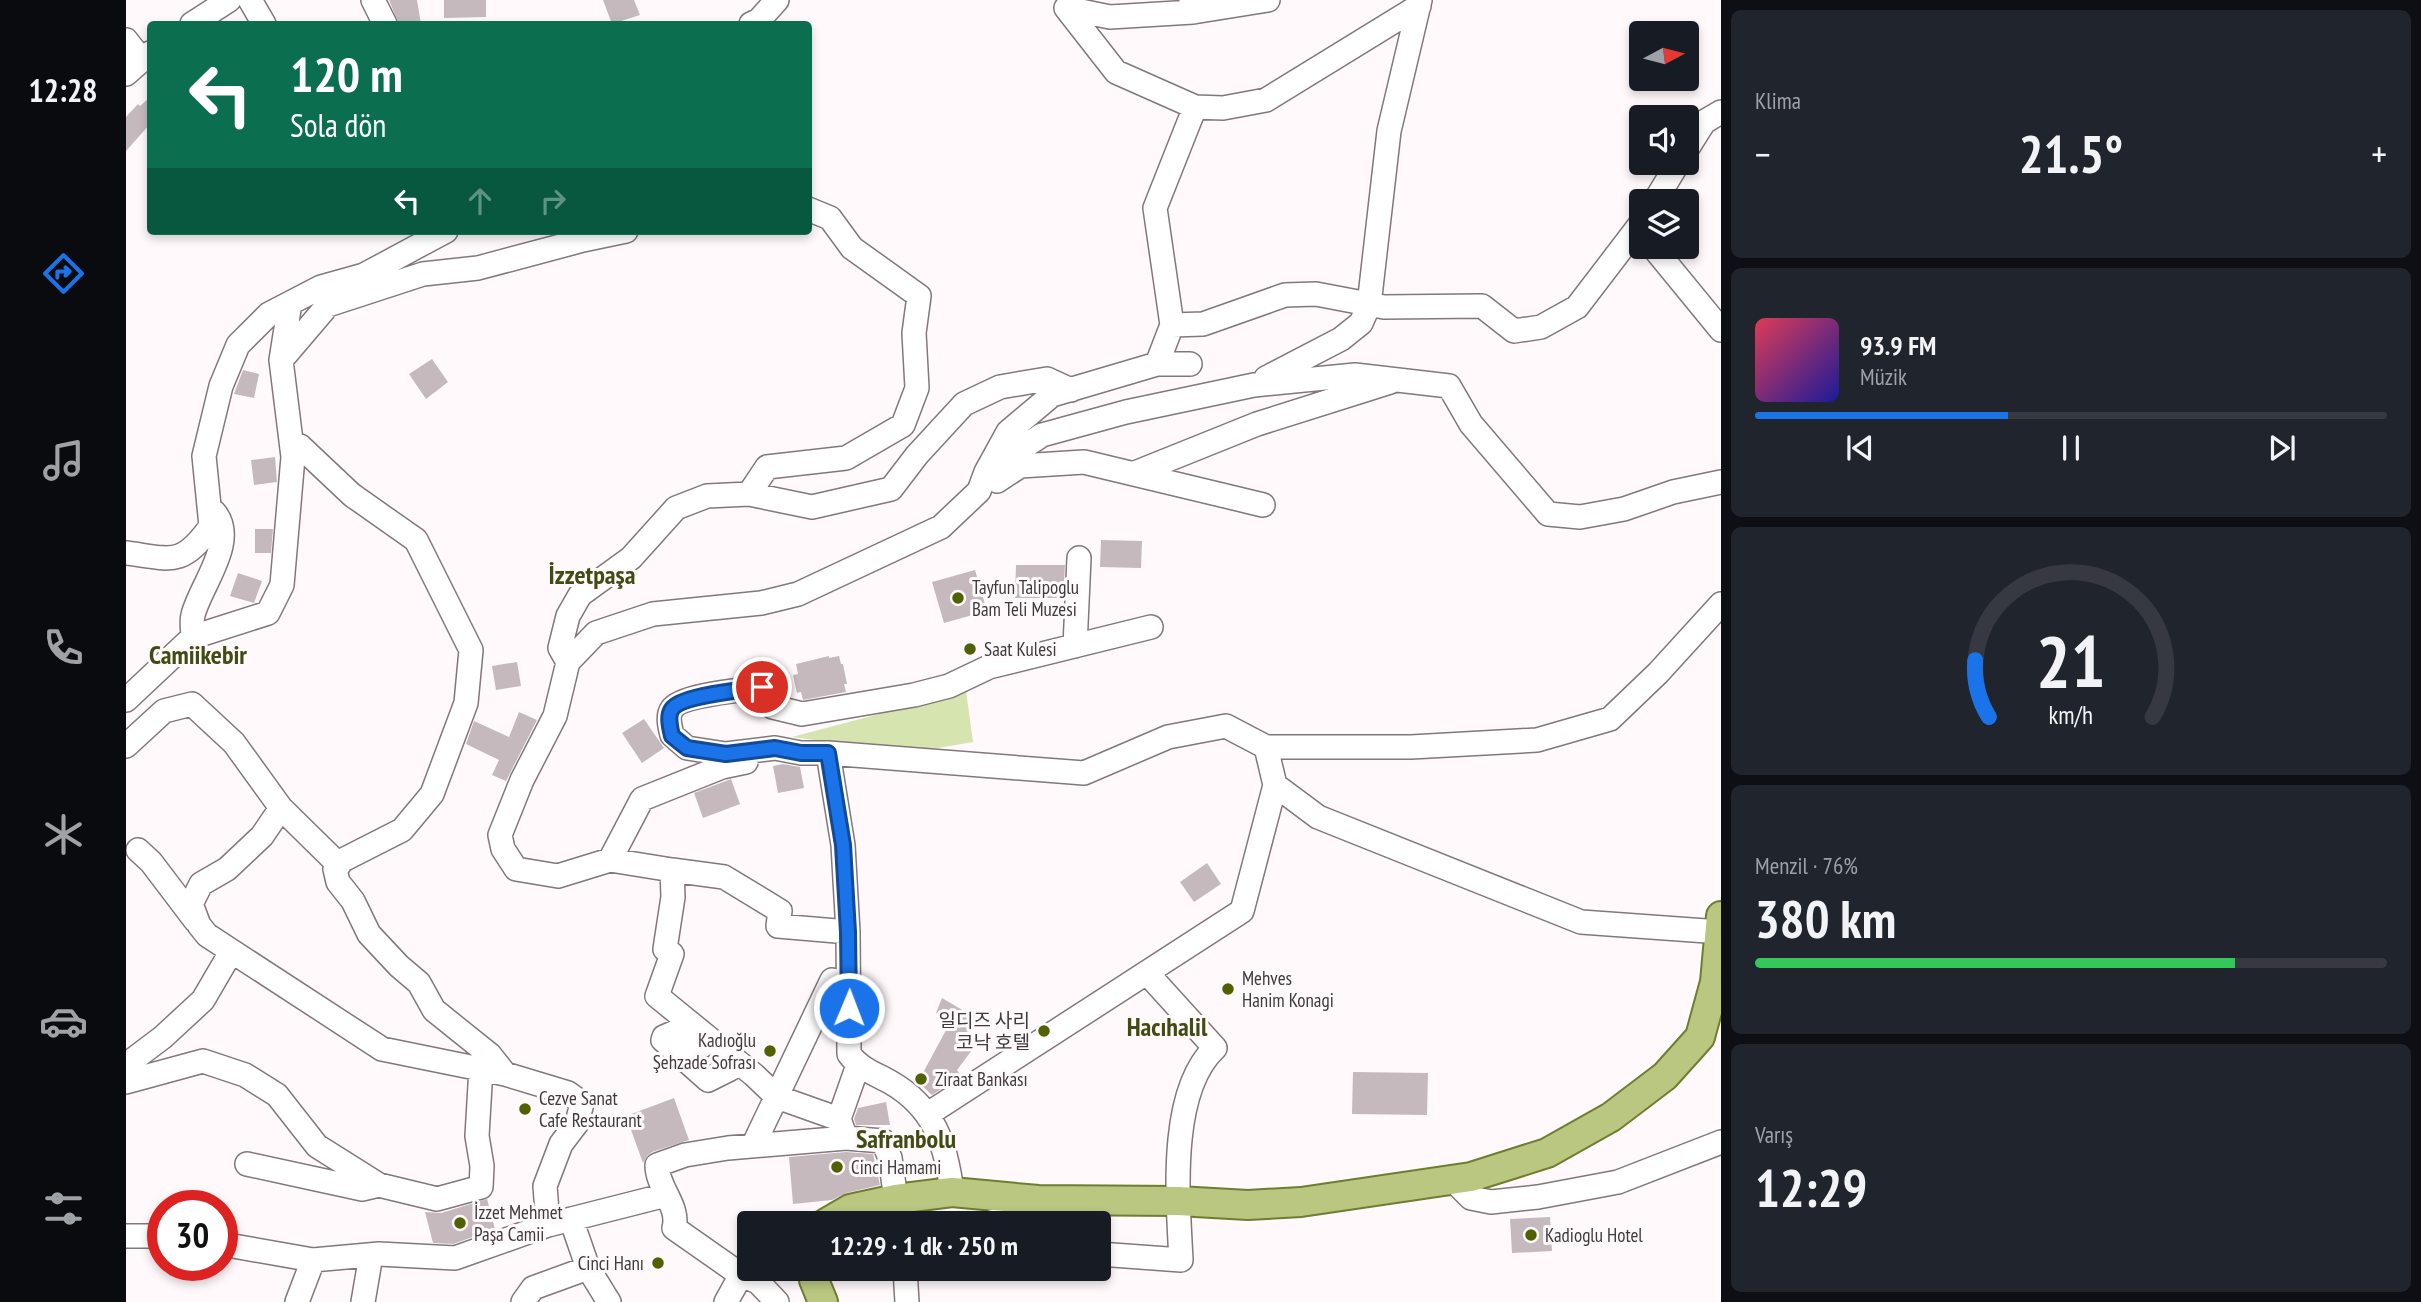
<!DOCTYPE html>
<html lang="tr">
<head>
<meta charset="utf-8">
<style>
	:root { --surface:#171b24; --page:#20242c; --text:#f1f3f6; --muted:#9ea1a6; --line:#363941; --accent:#1a73e8 }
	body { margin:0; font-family:"PT Sans Narrow","Noto Sans KR",sans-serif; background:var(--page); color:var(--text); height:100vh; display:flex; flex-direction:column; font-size:26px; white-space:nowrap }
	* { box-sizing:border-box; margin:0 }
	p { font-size:23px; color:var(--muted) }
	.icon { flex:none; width:38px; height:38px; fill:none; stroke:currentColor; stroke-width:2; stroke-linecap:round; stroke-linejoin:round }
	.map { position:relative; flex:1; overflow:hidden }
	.panel { display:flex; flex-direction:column; gap:10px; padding:10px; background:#0d0f14; width:700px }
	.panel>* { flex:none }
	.guide { position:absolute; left:21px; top:21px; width:665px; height:214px; border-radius:7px; box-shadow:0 4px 10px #0003; background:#0b6e4f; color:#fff; overflow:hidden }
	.needle { width:46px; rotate:83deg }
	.buttons { position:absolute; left:1503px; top:21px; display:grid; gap:14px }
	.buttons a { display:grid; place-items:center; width:70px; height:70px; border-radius:7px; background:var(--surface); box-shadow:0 4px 10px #0003; font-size:35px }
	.speed { position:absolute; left:21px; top:1190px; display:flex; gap:14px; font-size:35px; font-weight:700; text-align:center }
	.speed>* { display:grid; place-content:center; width:91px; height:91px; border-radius:50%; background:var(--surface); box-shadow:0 4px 10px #0003; line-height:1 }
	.speed .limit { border:10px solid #d22; background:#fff; color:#111 }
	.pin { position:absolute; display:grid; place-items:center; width:60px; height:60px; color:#fff; margin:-30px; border:4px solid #fff; border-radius:50%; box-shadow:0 2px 7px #0007 }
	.me { position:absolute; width:77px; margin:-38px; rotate:1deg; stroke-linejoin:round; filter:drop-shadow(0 0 5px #0008) }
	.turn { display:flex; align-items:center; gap:24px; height:147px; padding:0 28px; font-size:32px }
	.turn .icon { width:91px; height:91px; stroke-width:2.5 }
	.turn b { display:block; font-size:49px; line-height:60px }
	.lanes { display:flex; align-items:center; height:66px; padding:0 28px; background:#0003; justify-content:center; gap:35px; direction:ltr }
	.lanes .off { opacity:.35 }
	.big { font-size:52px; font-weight:800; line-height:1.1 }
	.panel .tile { flex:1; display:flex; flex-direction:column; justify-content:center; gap:10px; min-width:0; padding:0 24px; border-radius:10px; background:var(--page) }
	.panel .dial { align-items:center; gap:0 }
	.dial svg { height:182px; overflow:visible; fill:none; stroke:var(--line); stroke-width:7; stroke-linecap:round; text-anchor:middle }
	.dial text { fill:var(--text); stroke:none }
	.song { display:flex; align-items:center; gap:21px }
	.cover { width:84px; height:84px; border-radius:10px; background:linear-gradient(135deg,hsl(350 70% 55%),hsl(240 70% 35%)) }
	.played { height:7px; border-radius:4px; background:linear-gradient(90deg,var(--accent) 40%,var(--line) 40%) }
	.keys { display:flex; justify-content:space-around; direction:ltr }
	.heat { display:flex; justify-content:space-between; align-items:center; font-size:38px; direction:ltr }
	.charge { height:10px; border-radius:5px; background:linear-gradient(90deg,#34c759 76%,var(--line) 0) }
	.trip { position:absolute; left:611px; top:1211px; width:374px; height:70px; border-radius:7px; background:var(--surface); box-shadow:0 4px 10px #0003; font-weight:800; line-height:70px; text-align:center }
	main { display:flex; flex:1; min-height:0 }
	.dock { display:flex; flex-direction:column; width:126px; justify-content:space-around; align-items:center; background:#090b0e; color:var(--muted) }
	.dock .icon { width:49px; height:49px }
	.dock .on { color:var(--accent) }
	.dock b { font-size:32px; color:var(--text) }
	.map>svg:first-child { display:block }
	.green { fill:#d6e4af }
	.building { fill:#c6b9be }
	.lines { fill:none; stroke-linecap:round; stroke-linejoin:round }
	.minor-casing { stroke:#83777c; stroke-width:26 }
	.major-casing { stroke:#707d31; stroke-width:32 }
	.minor { stroke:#fff; stroke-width:23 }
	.major { stroke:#b9c780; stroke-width:28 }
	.route-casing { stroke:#114b97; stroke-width:18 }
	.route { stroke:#1a73e8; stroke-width:12 }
	.poi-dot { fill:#506002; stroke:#fff9fb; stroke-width:2.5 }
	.labels { text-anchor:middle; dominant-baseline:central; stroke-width:6; stroke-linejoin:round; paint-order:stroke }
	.poi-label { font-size:19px; fill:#3f3a3c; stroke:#fff9fb; text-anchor:start }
	.district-label { font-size:26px; font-weight:bold; fill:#414c14; stroke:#fff9fb }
</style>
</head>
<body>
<main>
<nav class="dock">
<b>12:28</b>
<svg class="icon on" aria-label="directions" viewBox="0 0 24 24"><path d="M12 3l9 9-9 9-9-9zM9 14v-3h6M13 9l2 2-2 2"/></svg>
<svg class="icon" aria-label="music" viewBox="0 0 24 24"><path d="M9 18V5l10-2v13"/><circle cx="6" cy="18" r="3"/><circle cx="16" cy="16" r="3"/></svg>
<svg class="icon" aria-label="phone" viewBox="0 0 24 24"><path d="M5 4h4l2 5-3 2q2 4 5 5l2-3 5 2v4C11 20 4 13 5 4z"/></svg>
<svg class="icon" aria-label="climate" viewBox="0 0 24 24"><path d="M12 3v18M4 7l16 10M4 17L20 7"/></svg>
<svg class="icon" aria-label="car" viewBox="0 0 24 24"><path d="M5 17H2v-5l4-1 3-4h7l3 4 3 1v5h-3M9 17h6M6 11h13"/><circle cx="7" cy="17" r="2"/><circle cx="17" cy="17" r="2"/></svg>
<svg class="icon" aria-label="filters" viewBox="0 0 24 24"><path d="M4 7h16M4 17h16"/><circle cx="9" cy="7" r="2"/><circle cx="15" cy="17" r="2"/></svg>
</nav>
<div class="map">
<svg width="1595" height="1302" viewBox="0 0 1595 1302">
	<rect width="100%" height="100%" fill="#fff9fb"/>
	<path class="green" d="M840,691L847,742L783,753L666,737Z"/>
	<path class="building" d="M263,0H291L295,24H273Z
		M318,0H360V17L318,18Z
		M477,0H508L514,15L486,24Z
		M24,97V124L0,151V117L12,104L14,106Z
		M306,359L322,382L300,399L283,374Z
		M117,370L133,374L128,398L108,394Z
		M149,457L151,482L128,485L125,460Z
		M129,529H147L145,553H129Z
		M975,540L1016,541L1015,568L974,567Z
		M890,565H939L937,598H889Z
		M849,570L861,611L818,623L806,582Z
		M112,573L136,581L128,603L104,596Z
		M703,656V658L713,656L715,664H717L721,684H718L720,692L677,700L675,692L671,693L667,675L672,674L670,664Z
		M391,662L395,686L370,690L366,666Z
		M393,712L411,720L380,781L366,775L373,760L340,744L348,721L383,737Z
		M518,719L538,748L516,763L496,733Z
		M657,764L674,767L678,788L652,793L647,766Z
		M605,779L614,804L577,818L568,793Z
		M1081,863L1095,884L1068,902L1054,882Z
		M816,998L850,1018L842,1035L852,1042L831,1070L835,1076L806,1095L792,1082L825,1021L810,1013Z
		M1227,1072L1302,1073L1301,1115L1226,1114Z
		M548,1098L563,1140L526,1152L521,1156L517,1163L500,1116Z
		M760,1102L764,1125H730L728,1119L732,1108Z
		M720,1152L747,1154L754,1185L720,1193L706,1200L667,1204L663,1157Z
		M361,1199L369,1229L327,1244L307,1243L299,1212L315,1213Z
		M1424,1217L1426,1251L1386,1253L1384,1219Z"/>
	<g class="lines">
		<defs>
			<path id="minor" d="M124,0L138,24
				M247,0L259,24
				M1067,12L1142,0
				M66,24L103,0
				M625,24L633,20L651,0
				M0,40L15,59
				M0,74L24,53
				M1069,107L1097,108L1140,100L1293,6
				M1561,149L1578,122L1595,112
				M1529,201L1552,163
				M1527,247L1595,330
				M1046,325L1077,324L1159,295L1190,294L1258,307L1356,306L1388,331L1415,327L1451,307L1516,222
				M156,359L202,305L297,274L352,268L457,240L500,231
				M1031,364L1046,325L1029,208L1069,107L990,72L940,8L984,17L1067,12L1065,0
				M1140,378L1215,339L1235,323L1243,305L1263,131L1294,0
				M167,457L174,446L226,495L290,540L345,650L340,703L306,794L276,830L217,860L209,869L212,882L227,901L243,934L273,966L293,983L308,1010L364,1055L379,1074
				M862,470L916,435L1000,412L1128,385L1229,375L1323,386L1345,424L1422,514L1454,517L1498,509L1547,492L1595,482
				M1009,473L1131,424L1264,382
				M871,481L894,466L958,462L1137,505
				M623,494L641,467L720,458L777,425L791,388L788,333L793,296L726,248L704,218L682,209
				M0,553C46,559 56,567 85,526L78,456L95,386L112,345L143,314L195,287L238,275L320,231
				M67,637C67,630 65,622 67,615C74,586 113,540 88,512
				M949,646L953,558
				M442,662L434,648L442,616L454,595L505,558L550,508L581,496L623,494L686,507L765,489L791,455L838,404L874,387L921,379L945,390
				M0,700L67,637L142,613L156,585L167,457L155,360L164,303
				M0,746L38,711L66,704L108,743L155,808L136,836L101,869L75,884L65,904L73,925L81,935L256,1049L379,1074L442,1093L456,1103L451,1123L435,1144L419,1186L422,1225
				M1140,747H1285L1411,740L1484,719L1532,673L1595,604
				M702,753L958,773L1042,737L1100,726L1140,747L1149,785L1192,817L1455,922L1595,932
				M155,808L213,865
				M12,850L25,862L69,920
				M484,860L516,799L596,767L620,762
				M546,870L598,877L654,911L652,926L722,932
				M576,1046L556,1029L538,1037L537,1040L582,1080L604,1069
				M0,1065L37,1037L77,1000L105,952
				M732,1065L713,1119L720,1138L757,1141L764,1158L770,1199
				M0,1082L77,1061L119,1075L151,1095L191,1146L253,1185L311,1199L355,1187L356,1166L351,1136L355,1068
				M802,1114L1116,911L1149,785
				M713,1119L651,1097L628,1075L531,996L546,954L539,949L547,897L546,870L484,860L432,876L390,869L377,849L374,835L396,780L429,716L442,662L470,633L527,614L635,603L672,594L815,527L853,491L860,472L882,432L926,395L1031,364H1064
				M627,1146L706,980L723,983
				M121,1164L236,1189L253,1185
				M1327,1180L1345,1198L1365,1202L1412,1197L1492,1182L1595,1142
				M826,1192C820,1144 808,1107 764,1082C748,1073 734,1069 723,1054L722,932L717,845L702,753H675L649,748L600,754L561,748L546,735C544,727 541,716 546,709C555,695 618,690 636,687L647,707L676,714L788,695L823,686L863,667L1025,627
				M445,1219L462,1268
				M862,1223L881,1217L912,1200
				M0,1236H37
				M96,1244L187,1260L253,1254L329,1258L422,1225L540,1195
				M973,1254L1055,1260C1052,1200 1042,1092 1089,1048L1021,973
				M779,1269L781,1302
				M615,1275L632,1282L651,1302
				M171,1302L187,1260
				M237,1302L245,1255
				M397,1302L407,1288L462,1268L483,1302
				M600,1302L615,1275L548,1228C554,1206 531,1188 531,1165L559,1155L602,1148L720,1138"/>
			<path id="major" d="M700,1223L724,1209L770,1199L826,1192L912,1200L1052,1201L1122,1205L1175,1202L1345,1177L1421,1153L1485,1117L1539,1076L1574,1037L1589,982L1595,916
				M687,1269L688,1280L697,1302"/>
		</defs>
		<use href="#minor" class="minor-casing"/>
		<use href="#major" class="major-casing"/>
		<use href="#minor" class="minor"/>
		<use href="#major" class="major"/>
	</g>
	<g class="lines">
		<defs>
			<path id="route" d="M636,687C618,690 555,695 546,709C541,716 544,727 546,736L561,748L600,754L649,748L675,753H702L717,845L722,932L723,1008"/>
		</defs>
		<use href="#route" class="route-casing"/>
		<use href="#route" class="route"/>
	</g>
	<g class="poi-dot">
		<circle cx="832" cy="598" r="7"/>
		<circle cx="844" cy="649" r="7"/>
		<circle cx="1102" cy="989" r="7"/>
		<circle cx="918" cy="1031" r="7"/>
		<circle cx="644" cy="1051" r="7"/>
		<circle cx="795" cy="1079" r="7"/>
		<circle cx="399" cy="1109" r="7"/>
		<circle cx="711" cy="1167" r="7"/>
		<circle cx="334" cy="1223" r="7"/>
		<circle cx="1405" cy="1235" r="7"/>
		<circle cx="532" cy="1263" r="7"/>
	</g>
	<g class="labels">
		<g class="poi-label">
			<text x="846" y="587">Tayfun Talipoglu<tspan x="846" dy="22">Bam Teli Muzesi</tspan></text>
			<text x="858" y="649">Saat Kulesi</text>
			<text x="1116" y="978">Mehves<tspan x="1116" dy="22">Hanim Konagi</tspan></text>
			<text x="904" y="1020" text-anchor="end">일디즈 사리<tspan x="904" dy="22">코낙 호텔</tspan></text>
			<text x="630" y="1040" text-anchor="end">Kadıoğlu<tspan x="630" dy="22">Şehzade Sofrası</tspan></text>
			<text x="809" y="1079">Ziraat Bankası</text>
			<text x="413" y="1098">Cezve Sanat<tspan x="413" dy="22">Cafe Restaurant</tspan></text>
			<text x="725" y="1167">Cinci Hamami</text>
			<text x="348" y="1212">İzzet Mehmet<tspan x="348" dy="22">Paşa Camii</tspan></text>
			<text x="1419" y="1235">Kadioglu Hotel</text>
			<text x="518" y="1263" text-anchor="end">Cinci Hanı</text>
		</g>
		<g class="district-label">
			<text x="466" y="574">İzzetpaşa</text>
			<text x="72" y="654">Camiikebir</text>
			<text x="1041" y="1026">Hacıhalil</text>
			<text x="780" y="1138">Safranbolu</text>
		</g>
	</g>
</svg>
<div class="buttons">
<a><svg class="needle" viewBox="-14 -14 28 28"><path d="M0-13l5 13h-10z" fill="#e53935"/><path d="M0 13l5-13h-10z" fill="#9ea1a6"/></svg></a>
<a><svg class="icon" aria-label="sound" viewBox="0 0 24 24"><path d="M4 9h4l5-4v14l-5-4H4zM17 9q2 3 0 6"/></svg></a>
<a><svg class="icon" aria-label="layers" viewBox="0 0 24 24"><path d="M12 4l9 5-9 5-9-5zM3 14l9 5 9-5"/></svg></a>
</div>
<div class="speed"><div class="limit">30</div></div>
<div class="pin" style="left:636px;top:687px;background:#d93025"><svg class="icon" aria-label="arrive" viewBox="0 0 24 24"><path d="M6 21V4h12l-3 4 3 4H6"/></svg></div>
<svg class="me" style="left:723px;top:1008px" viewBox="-20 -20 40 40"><circle r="17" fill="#1a73e8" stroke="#fff" stroke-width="3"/><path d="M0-11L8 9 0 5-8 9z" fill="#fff"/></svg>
<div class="trip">12:29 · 1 dk · 250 m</div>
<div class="guide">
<div class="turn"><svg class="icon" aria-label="left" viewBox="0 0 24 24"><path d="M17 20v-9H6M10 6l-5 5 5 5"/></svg><div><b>120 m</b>Sola dön</div></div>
<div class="lanes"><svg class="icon" aria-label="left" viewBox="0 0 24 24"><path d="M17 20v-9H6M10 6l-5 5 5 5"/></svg><svg class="icon off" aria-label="ahead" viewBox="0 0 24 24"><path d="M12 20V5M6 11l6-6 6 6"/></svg><svg class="icon off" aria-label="right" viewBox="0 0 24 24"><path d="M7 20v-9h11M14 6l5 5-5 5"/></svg></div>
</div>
</div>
<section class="panel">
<div class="tile"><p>Klima</p>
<div class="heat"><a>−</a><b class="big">21.5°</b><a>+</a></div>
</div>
<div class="tile">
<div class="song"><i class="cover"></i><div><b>93.9 FM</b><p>Müzik</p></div></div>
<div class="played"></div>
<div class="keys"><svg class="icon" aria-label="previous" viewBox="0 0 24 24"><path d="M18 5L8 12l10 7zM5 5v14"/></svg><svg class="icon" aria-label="pause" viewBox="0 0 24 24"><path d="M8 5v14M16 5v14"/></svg><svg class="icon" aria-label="next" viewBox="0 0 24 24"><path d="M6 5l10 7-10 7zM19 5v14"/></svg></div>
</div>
<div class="tile dial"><svg viewBox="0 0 100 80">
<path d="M14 69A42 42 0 1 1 86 69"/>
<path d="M14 69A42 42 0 0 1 8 44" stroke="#1a73e8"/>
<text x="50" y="56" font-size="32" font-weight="700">21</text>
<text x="50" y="72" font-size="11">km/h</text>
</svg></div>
<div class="tile"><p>Menzil · 76%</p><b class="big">380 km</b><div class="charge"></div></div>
<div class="tile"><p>Varış</p><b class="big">12:29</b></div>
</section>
</main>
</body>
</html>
